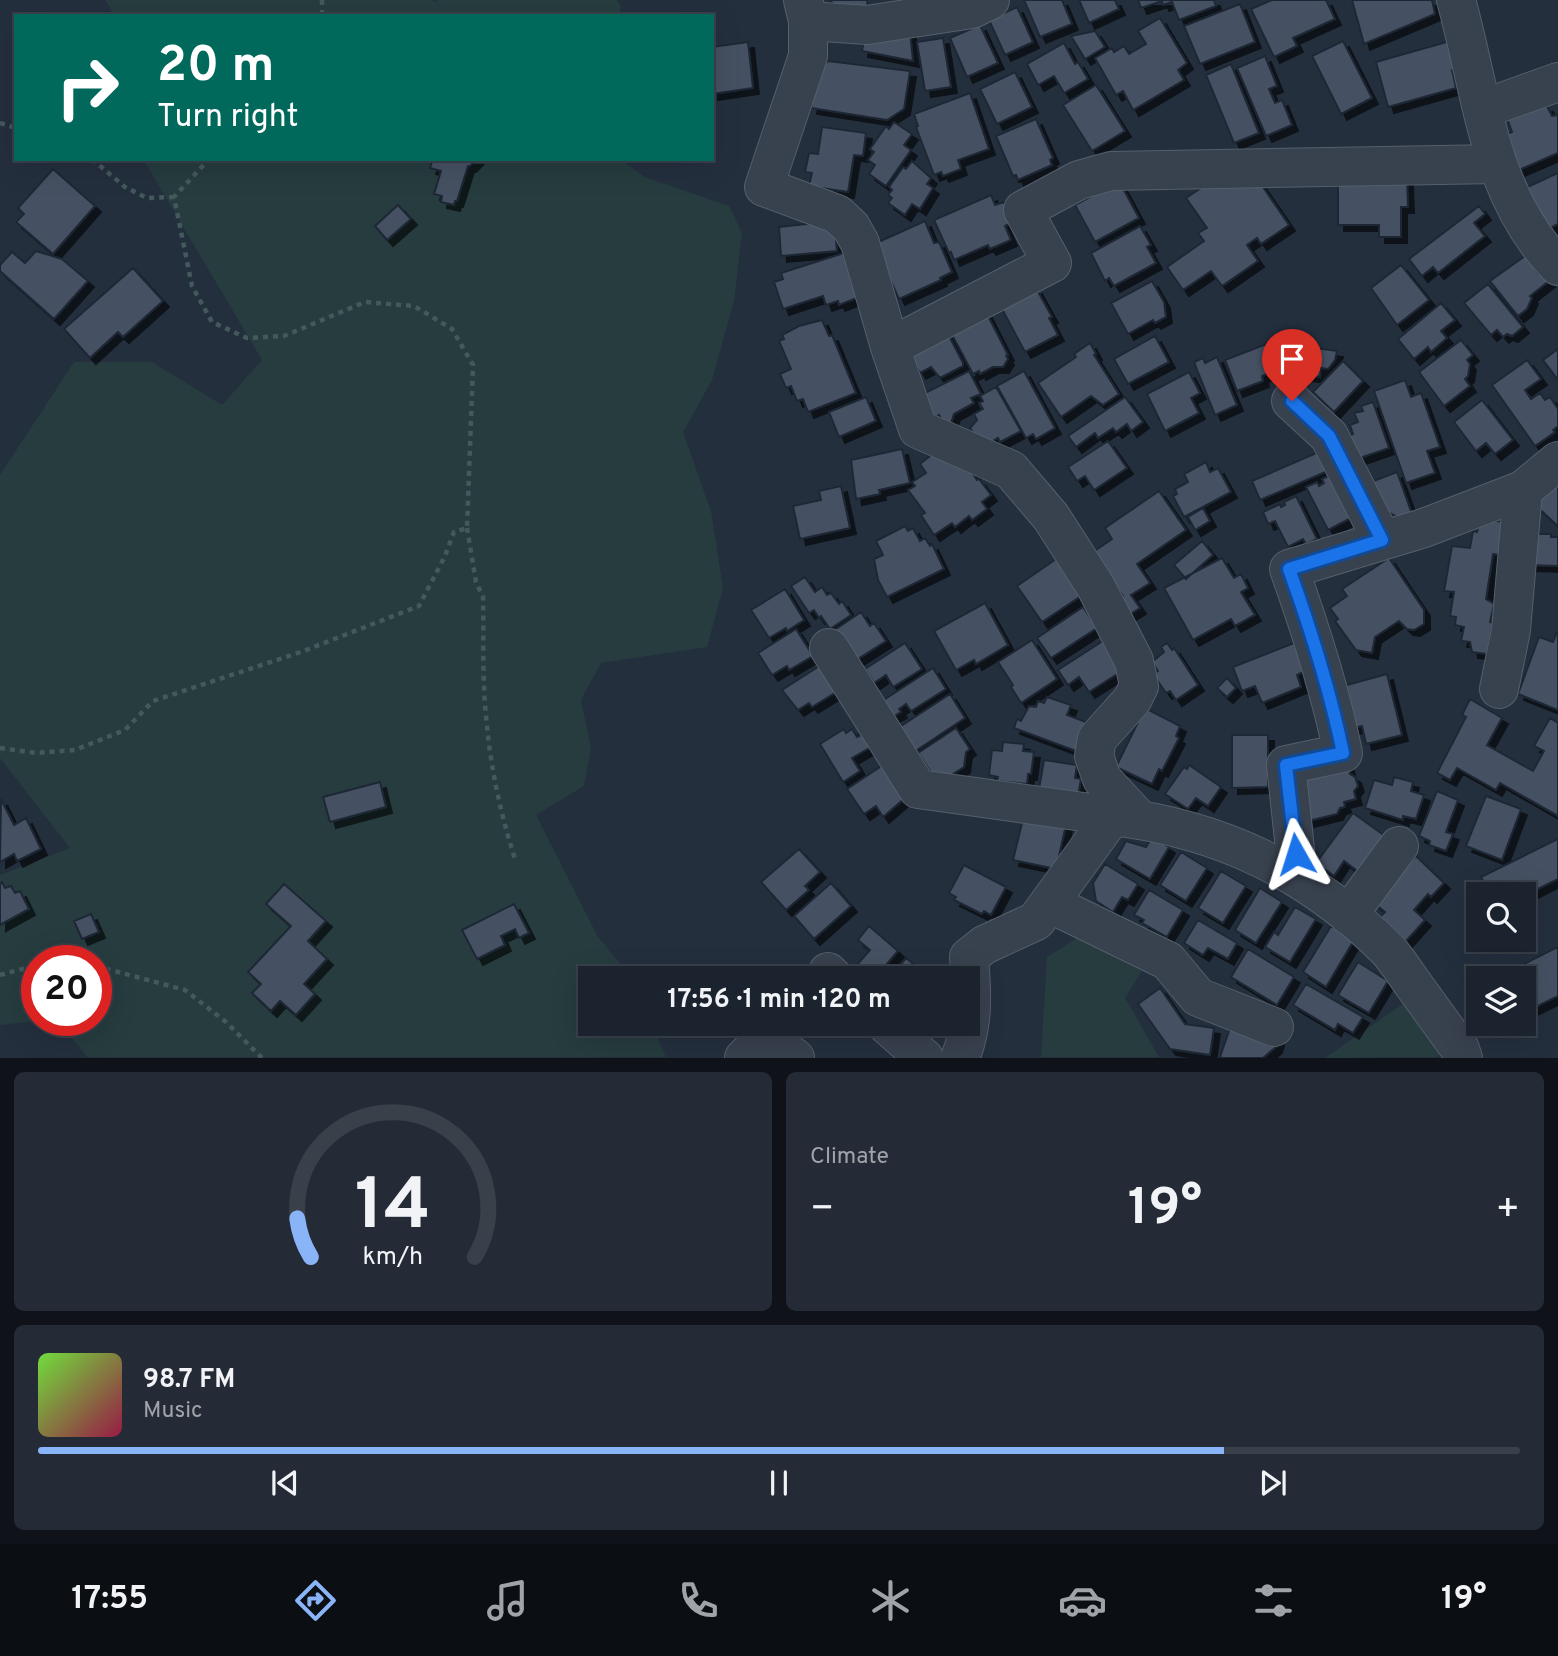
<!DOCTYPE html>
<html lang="en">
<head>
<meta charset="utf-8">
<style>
	:root { --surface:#1b232e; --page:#242b36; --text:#f1f3f6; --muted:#a0a4aa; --line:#39404a; --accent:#8ab4f8 }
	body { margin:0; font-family:Overpass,sans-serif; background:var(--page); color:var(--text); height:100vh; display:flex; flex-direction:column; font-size:26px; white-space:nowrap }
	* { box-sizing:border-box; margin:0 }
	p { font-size:23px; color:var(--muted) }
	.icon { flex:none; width:38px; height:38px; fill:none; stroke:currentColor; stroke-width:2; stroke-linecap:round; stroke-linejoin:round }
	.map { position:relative; height:1058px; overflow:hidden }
	.panel { display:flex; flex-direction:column; gap:14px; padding:14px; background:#0f1319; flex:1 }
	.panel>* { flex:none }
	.banner { position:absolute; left:14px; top:14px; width:700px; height:147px; border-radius:0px; box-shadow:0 7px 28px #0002,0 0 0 2px var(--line); background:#00695c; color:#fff; overflow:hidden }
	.buttons { position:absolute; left:1466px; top:882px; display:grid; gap:14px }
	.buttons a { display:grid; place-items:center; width:70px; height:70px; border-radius:0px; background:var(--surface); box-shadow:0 7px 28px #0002,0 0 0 2px var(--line); font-size:35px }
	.speed { position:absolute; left:21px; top:945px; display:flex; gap:14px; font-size:35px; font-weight:700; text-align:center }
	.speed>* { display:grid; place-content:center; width:91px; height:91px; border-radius:50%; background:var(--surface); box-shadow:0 7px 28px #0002,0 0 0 2px var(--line); line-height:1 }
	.speed .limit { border:10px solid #d22; background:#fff; color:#111 }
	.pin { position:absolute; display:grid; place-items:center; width:60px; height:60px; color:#fff; margin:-72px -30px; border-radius:50% 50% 50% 0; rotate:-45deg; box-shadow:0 0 7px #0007 }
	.pin .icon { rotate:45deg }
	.me { position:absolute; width:77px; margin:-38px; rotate:354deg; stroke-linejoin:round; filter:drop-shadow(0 0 5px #0008) }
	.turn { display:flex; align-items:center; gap:24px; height:147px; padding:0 28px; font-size:32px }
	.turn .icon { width:91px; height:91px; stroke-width:2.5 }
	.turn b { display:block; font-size:49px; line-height:60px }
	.big { font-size:52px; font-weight:700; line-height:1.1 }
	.panel .tile { flex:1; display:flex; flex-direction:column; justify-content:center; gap:10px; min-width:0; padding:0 24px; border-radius:10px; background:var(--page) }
	.panel .dial { align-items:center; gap:0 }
	.dial svg { height:182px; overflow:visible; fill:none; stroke:var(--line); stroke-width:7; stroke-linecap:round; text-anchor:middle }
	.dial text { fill:var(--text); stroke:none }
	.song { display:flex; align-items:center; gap:21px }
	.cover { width:84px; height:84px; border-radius:10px; background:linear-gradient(135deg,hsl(100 70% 55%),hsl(340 70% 35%)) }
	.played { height:7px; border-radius:4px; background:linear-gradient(90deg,var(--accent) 80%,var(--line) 80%) }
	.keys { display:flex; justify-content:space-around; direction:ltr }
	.heat { display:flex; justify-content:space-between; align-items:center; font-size:38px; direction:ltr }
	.panel .tiles { flex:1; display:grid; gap:14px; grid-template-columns:1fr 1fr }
	.tile:last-child { grid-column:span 2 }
	.trip { position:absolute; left:578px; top:966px; width:402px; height:70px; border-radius:0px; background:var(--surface); box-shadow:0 7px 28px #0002,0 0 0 2px var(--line); font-weight:700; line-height:70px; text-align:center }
	.tabs { display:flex; height:112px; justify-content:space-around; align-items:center; background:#0b0e12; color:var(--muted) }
	.tabs .icon { width:49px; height:49px }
	.tabs .active { color:var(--accent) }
	.tabs b { font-size:32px; color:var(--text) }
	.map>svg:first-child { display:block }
	.green { fill:#263c3f }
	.building { fill:#455162; stroke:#1f2835; stroke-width:2; filter:url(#shadow) }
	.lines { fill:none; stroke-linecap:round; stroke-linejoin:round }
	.minor-casing { stroke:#565f6c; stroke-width:40 }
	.path { stroke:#44595c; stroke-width:4.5; stroke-dasharray:5 5; stroke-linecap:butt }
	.minor { stroke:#38414e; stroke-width:38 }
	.route-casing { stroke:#114b97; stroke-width:18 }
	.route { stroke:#1a73e8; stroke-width:12 }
</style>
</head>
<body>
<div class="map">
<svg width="1558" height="1058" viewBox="0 0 1558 1058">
	<defs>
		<filter id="shadow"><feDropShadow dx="6" dy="6" stdDeviation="0" flood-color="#0009"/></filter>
	</defs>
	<rect width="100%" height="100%" fill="#242f3e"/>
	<path class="green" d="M105,0H432L436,2L437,0H617L621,6L619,16H115Z
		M148,159H620L645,177L729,206L742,233L734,301L712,380L683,432L711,511L723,588L707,647L601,663L581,700L591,748L584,786L536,815L598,937L632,978H590V1024H651L666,1057H87L57,1020H96V961H37V1020H47L0,1025V875L70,848L0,758V475L74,362H152L222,405L262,360L146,164Z
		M1077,938L1142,971L1125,998L1159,1057H1041L1047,957Z
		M1404,1003L1441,1050L1438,1057L1325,1058Z"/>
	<path class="building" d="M829,0H867L868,8L837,7Z
		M1024,0H1062L1072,24L1040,37Z
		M1079,0H1115L1119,9L1089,23Z
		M1138,0H1214L1216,6L1179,20L1172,2L1163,5L1162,1L1141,8Z
		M1272,0H1326L1335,19L1293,38L1297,46L1274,57L1251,9Z
		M1352,0H1432L1435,14L1364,44Z
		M1240,4L1255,42L1200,64L1184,26Z
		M1017,7L1033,42L1005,55L989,20Z
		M1160,18L1187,63L1178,70L1184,80L1133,110L1123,91L1116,95L1095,58L1112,48L1114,52L1124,46L1129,54L1146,44L1138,31Z
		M980,25L998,63L967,77L950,38Z
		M1095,31L1105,47L1085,59L1071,36Z
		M910,32L913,61L862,51L864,38Z
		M943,38L951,87L925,91L917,42Z
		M1343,41L1372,98L1341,114L1312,56Z
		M1450,41L1457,68L1452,70L1456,88L1388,107L1376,62Z
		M748,42L753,88L712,94V47Z
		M1064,43L1075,64L1078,62L1088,79L1064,93L1054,76L1038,85L1027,64Z
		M1265,56L1277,86L1269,89L1275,103L1282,100L1292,125L1266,136L1237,68Z
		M828,61L910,71L904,109L887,120L811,108L818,66L822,67Z
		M1231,64L1259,133L1234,143L1206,75Z
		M1015,72L1032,107L997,124L980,89Z
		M1096,85L1125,131L1092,151L1063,105Z
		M970,93L989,149L958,160L961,169L943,176L941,172L934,175L916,127L918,126L914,114Z
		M1547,106L1552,116L1558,115V153L1519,170L1507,134L1512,132L1507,118Z
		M1036,119L1053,158L1050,160L1052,165L1018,180L1016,175L1013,176L996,136Z
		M894,122L912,134L904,145L911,150L886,186L869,174L875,165L868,160L874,152L870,149L886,126L889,129Z
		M822,127L866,133L863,156L854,155L848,192L809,186L812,173L805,172L809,153L818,154Z
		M433,159H477L470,166H468L457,201H455L454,205L441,202L442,196L434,194L441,171L430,168Z
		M912,161L931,178L927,184L933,188L920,209L912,204L905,215L888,203L892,198L888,195L892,190L889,187L903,167L906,169Z
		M53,169L95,206L53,254L16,222L24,214L18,208Z
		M1558,173V224L1547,230L1519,191Z
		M1254,174L1289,225L1261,244L1257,238L1247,245L1258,261L1222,286L1211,271L1183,290L1167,267L1204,241L1198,233L1207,228L1186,198L1216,178Z
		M1407,179L1408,207H1401V237H1379V225H1338V180Z
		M1119,181L1139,218L1095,242L1075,205Z
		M991,195L995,205L1004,202L1013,222L1005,226L1011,240L990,249L988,245L954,260L951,252L949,253L934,220Z
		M398,205L411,219L387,240L375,226Z
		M1479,206L1485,214L1474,223L1485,236L1438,273L1433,267L1422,276L1409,259Z
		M925,221L934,243L939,242L952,272L940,278L941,280L899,299L874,244Z
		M824,222L835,231L837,251L781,256L779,227Z
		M1140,226L1151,245L1147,247L1156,263L1114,286L1109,278L1105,281L1091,253Z
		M36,251L62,259L88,281L54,319L0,271V265L12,252L25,263Z
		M847,252L857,298L839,305L838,301L826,305L823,296L783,309L774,282L783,279L781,273Z
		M1525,256L1539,274L1542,272L1549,281L1530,296L1532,298L1527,309L1518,316L1490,281Z
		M1401,265L1429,300L1397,325L1371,288Z
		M133,268L163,301L123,337L118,332L90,358L64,329Z
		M1152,281L1164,302L1166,317L1155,323L1153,320L1128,334L1111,303Z
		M1488,284L1523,327L1512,336L1507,334L1503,337L1497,330L1491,335L1464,303Z
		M1036,288L1052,317L1049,318L1058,335L1025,352L1001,307Z
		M1441,303L1455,320L1441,331L1447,338L1431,352L1428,347L1414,359L1398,339Z
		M986,312L1008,355L1006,356L1008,359L1003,367H993L980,374L979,371L973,374L950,331Z
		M822,320L829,336L832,335L856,393L808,412L803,399L797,401L791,386L786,388L780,374L791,369L779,341L784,339L782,335L799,326Z
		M946,330L963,363V366L940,378L931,367L920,373L910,355Z
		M1155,336L1169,362L1128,384L1114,359Z
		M1461,340L1473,355L1467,360L1470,364L1468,376L1465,379L1470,386L1444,406L1419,372Z
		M1090,343L1096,354L1094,355L1119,394L1103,405L1091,396L1061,417L1038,383L1076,357L1074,354Z
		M1269,343L1279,369L1262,376L1263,381L1237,391L1225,360Z
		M1280,343L1337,351L1335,360L1328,369L1321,368L1320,377L1291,373L1293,363L1288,362L1289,354L1279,352Z
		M1558,349V380L1543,360Z
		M1217,357L1237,405L1215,415L1194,362L1203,358L1205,363Z
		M1527,360L1541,379L1525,390L1531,399L1540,393L1545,400L1550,397L1558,409V426L1553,430L1555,432L1535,446L1492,385Z
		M1343,361L1363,381L1334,412L1313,392Z
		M969,371L981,394L971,398L974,403L954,414L950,426L946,428L939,415L934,418L921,395Z
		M1024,371L1055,428L1036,439L1033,434L1026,438L997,386Z
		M1189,372L1200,393L1191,398L1199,413L1165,431L1147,394Z
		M1405,380L1411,397L1421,393L1440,447L1427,451L1435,473L1406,483L1374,391Z
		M996,387L1021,431L1000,442L998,438L986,445L978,441L970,428L977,420L974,414L983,409L979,403L983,401L980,396Z
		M866,397L876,421L839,437L829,412Z
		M1125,397L1143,422L1131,431L1127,424L1116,432L1113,428L1098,438L1095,433L1076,447L1068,436Z
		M1482,400L1513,440L1495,454L1486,443L1476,451L1454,422Z
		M1373,402L1389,448L1357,459L1348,436L1353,434L1350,425L1358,422L1354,413L1363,411L1361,406Z
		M1108,441L1127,468L1094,490L1085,476L1077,481L1068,467Z
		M940,448L976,472L973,474L977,480L979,479L991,495L982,502L987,509L972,520L969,516L955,527L952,523L934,535L921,515L925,513L908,490L915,486L912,482L926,473L920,464Z
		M902,449L910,483L879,490L880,494L856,499L851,460Z
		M1321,451L1330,470L1260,500L1252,481Z
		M1206,462L1210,472L1218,468L1231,492L1184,517L1173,496L1177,494L1175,489L1188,482L1184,474Z
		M1397,472L1412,514L1401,519L1380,508L1371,482Z
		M1333,474L1355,516L1328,530L1306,487L1317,482L1319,486L1324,483L1322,479Z
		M1558,476V526L1533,503Z
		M841,486L850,528L800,539L793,506L821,500L819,491Z
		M1159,491L1186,530L1137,564L1150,583L1131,595L1140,608L1127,616L1116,600L1123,596L1093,552L1112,539L1105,528Z
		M1296,496L1317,539L1306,544L1303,539L1288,547L1275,521L1268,524L1263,512L1280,504L1281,507L1285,505L1284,502Z
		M1203,508L1210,521L1195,530L1188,517Z
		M1489,520L1504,522L1503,555L1493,554L1486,599L1494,604L1490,622L1493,623L1487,654L1472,652L1470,642L1461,641L1464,627L1455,625L1456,617L1450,616L1454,592L1444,591L1452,546L1470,548L1473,531L1477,532L1479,523L1488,524Z
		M905,526L908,531L913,528L920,541L925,538L930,546L932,544L944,569L887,597L878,580L874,559L883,555L876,541Z
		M1537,534H1551V537H1558V566L1528,565Z
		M1202,541L1213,555L1186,579L1174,565Z
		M1059,557L1084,594L1042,622L1017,586Z
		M1222,558L1234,578L1241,574L1248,588L1241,592L1255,615L1235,626L1231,619L1193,640L1164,588Z
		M1389,558L1424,610V624L1414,630L1407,629L1399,621L1375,637L1372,653L1356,650L1335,621L1338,619L1330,608L1347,596L1342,589Z
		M805,577L815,592L822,587L827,595L831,593L839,604L842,601L851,615L830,629L821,616L819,618L814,610L809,613L791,586Z
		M785,589L804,620L787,631L786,628L769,638L751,610Z
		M985,603L1008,645L976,664L974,660L956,670L934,631Z
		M1083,607L1097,628L1051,658L1037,638Z
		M861,612L870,626L874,623L886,641L853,662L833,631Z
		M796,629L813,656L789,670L787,666L772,675L758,653Z
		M1557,632L1558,633V710L1518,694L1539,637L1553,642Z
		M1109,637L1125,669L1089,692L1079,677L1068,685L1058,670Z
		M1032,640L1057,679L1021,703L1011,687L1013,685L998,662Z
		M905,643L922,669L893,687L886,675L874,683L865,669Z
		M1167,643L1172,650L1174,648L1198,685L1176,700L1170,691L1166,693L1153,674L1158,671L1152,662L1164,652L1161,647Z
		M1294,643L1305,671L1297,675L1301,687L1262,703L1255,686L1242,691L1233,667Z
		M821,665L838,691L812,707L809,703L798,710L782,690Z
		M933,668L946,689L911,711L906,704L899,709L901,712L889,719L879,703Z
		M1387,674L1402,735L1366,744L1362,726L1353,728L1336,688Z
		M1227,678L1236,688L1227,697L1217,688Z
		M950,694L965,718L911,754L895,730Z
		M1047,697L1071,705L1067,715L1086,722L1076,751L1014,728L1017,719L1021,721L1029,706L1036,707L1038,701L1044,703Z
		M1470,699L1502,718L1487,745L1533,771L1544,751L1534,746L1550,718L1558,723V816L1500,783L1496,790L1457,768L1450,780L1437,773L1466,717L1462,715Z
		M1145,708L1180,726L1176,736L1179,738L1162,771L1159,769L1152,784L1116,767Z
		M956,728L970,749L966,752L964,767L948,777L932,774L918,753Z
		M844,729L846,733L852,729L857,737L863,734L871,747L852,758L860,771L843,782L820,744Z
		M1232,735H1268V787L1232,788Z
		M1003,742L1024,744L1023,751L1034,752L1031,774H1028L1027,784L997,781L998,777L989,775L992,750L1002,751Z
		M1044,760L1077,765L1075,778L1081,779L1078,796L1039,789Z
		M883,765L905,798L883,817L876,806L864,814L847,789Z
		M1189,765L1221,787L1208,806L1196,798L1188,809L1165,794L1184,767L1187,769Z
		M1348,765L1350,774L1355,777L1358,786L1354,791L1356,799L1344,802L1345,807L1340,808L1337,814L1308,821L1300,776Z
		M1394,777L1413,782L1411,791L1424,795L1416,819L1403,816V820L1365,808L1374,780L1392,785Z
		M380,782L386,807L330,822L323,797Z
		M1437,791L1458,800L1446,832L1453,834L1446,851L1429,845L1430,841L1419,836Z
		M1486,796L1521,809L1502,860L1466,846Z
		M1,799L14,825L26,818L41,849L17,861L14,854L0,862Z
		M1353,813L1392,841L1360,873L1344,861L1334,876L1316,863Z
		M1024,815L1066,825L1056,869L1013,860Z
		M1152,837L1169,847L1150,879L1116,859L1126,841L1146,847Z
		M1558,839V879L1524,896L1490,894L1481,877Z
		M799,849L820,872L805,886L809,890L786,910L761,882Z
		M1181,852L1207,868L1186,901L1160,885Z
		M1416,856L1444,883L1431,897L1428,894L1414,910L1425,920L1406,941L1380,917L1385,912L1374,903Z
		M1105,864L1138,884L1128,900L1122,897L1113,912L1096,901L1093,883Z
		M964,865L1006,887L991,915L984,911L982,914L954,900L956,897L949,893Z
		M1221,871L1246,886L1223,923L1198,908Z
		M2,882L5,888L11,886L15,893L20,891L29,909L0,925V884Z
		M831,883L851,906L814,939L794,916Z
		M284,884L326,921L308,941L327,959L304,984L315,994L296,1015L280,1001L271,1011L252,993L261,984L248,972L291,926L266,904Z
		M1260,888L1282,902L1256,943L1235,930Z
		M1149,890L1183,910L1167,937L1142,923L1144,920L1134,915Z
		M514,904L529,933L519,938L515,929L501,936L505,945L477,959L462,930Z
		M1295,907L1316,919L1290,962L1265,947L1274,932L1278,935Z
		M91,914L99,932L82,939L74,921Z
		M1198,920L1237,943L1228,959L1208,948L1203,955L1184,943Z
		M869,926L898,951L875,978H865L854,968L870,950L858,940Z
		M1331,926L1354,940L1326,987L1303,972Z
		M1558,947V996L1524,1013V978H1496Z
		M1248,949L1294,977L1277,1005L1231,977Z
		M906,958L922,971L931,978H889Z
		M1358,962L1388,981L1369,1013L1338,995Z
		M1306,984L1363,1017L1353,1033L1338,1024L1335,1030L1293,1005Z
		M1160,988L1185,1024L1214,1028L1210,1055L1170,1049L1138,1004Z
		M1230,1028L1279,1036L1276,1047L1263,1058H1222L1220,1057Z"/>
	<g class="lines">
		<defs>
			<path id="minor" d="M803,0L808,21V56L764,187L837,214L851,227L860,243L890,347L918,429L1011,470L1051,517L1096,587L1134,661L1139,686L1132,700L1097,739L1094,756L1102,779L1139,819
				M1456,0C1482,92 1488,195 1558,266
				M808,21L867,25L972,9L990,0
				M1483,109L1558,82
				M890,347L1052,263L1023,210L1079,180L1111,171L1497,164
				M1291,401L1329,436L1382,540
				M829,648L918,789L1112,816
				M1499,689L1511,630L1523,490
				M1298,877L1286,765L1343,753C1330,690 1311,630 1289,569L1424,528L1523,490L1558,461
				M1049,903L1168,961L1198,997L1274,1027
				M1348,915L1399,846
				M828,972L834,978
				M886,1024L924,1058
				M744,1058L753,1049L782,1048L795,1058
				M960,1058C974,1025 972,992 969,957L984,945L1036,921L1112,816C1222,829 1309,872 1388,950C1397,960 1405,973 1413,984C1429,1006 1444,1027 1460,1049L1463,1058"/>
		</defs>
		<use href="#minor" class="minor-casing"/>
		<path class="path" d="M322,0V16
			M0,123L16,128
			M92,159L125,187L147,198L174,197
			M467,528L476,582L483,597C484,636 482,677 486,716C490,765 500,812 515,859
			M0,748L36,753L75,750L125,730L153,701L301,652L419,606L445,556L454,532L467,528L473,365L452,329L414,306L365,302L284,336L247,338L212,322L192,286L174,197L209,159
			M51,961H59
			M96,966L185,990L226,1022L262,1058
			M0,975L37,965"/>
		<use href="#minor" class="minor"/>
	</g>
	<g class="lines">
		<defs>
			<path id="route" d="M1292,401L1329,436L1382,540L1289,569C1311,630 1330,690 1343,753L1286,765L1296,854"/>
		</defs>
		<use href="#route" class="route-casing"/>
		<use href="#route" class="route"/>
	</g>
</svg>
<div class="buttons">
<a><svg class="icon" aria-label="search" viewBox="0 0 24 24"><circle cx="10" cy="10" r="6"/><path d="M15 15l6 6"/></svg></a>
<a><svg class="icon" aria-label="layers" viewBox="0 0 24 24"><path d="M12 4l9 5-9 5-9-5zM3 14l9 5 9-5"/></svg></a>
</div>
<div class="speed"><div class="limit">20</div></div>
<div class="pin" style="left:1292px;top:401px;background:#d93025"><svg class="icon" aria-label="arrive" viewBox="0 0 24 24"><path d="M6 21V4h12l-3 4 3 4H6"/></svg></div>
<svg class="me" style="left:1296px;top:854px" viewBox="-20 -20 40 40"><path d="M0-17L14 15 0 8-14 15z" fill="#1a73e8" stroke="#fff" stroke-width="4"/></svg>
<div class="trip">17:56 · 1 min · 120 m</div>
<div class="banner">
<div class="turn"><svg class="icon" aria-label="right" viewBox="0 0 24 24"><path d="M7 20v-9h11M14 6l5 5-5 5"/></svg><div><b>20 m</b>Turn right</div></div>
</div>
</div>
<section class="panel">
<div class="tiles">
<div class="tile dial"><svg viewBox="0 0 100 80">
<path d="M14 69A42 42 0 1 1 86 69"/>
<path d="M14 69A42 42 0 0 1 8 52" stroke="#8ab4f8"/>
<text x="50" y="56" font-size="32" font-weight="700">14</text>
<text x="50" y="72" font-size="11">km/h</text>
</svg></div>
<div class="tile"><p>Climate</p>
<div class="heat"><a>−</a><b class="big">19°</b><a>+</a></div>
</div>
<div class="tile">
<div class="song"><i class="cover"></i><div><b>98.7 FM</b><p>Music</p></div></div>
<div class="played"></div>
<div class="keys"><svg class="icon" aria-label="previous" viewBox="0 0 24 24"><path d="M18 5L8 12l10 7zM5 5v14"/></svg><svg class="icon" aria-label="pause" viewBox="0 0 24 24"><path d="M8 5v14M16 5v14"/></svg><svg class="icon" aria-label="next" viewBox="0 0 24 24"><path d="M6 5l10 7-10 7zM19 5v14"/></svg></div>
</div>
</div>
</section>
<nav class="tabs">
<b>17:55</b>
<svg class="icon active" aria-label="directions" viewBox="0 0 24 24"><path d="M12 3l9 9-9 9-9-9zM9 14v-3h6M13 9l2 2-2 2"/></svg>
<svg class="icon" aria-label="music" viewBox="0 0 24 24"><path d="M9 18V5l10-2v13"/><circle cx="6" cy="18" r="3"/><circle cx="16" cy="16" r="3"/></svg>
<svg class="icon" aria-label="phone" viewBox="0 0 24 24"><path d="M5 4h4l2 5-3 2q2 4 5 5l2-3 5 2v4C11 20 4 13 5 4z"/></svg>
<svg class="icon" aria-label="climate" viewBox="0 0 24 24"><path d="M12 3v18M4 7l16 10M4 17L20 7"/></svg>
<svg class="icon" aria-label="car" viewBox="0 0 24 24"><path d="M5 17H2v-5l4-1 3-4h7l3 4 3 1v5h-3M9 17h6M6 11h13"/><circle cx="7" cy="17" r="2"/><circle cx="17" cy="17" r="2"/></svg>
<svg class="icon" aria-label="filters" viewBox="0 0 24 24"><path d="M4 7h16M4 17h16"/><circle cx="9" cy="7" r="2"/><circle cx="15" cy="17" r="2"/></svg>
<b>19°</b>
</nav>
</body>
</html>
